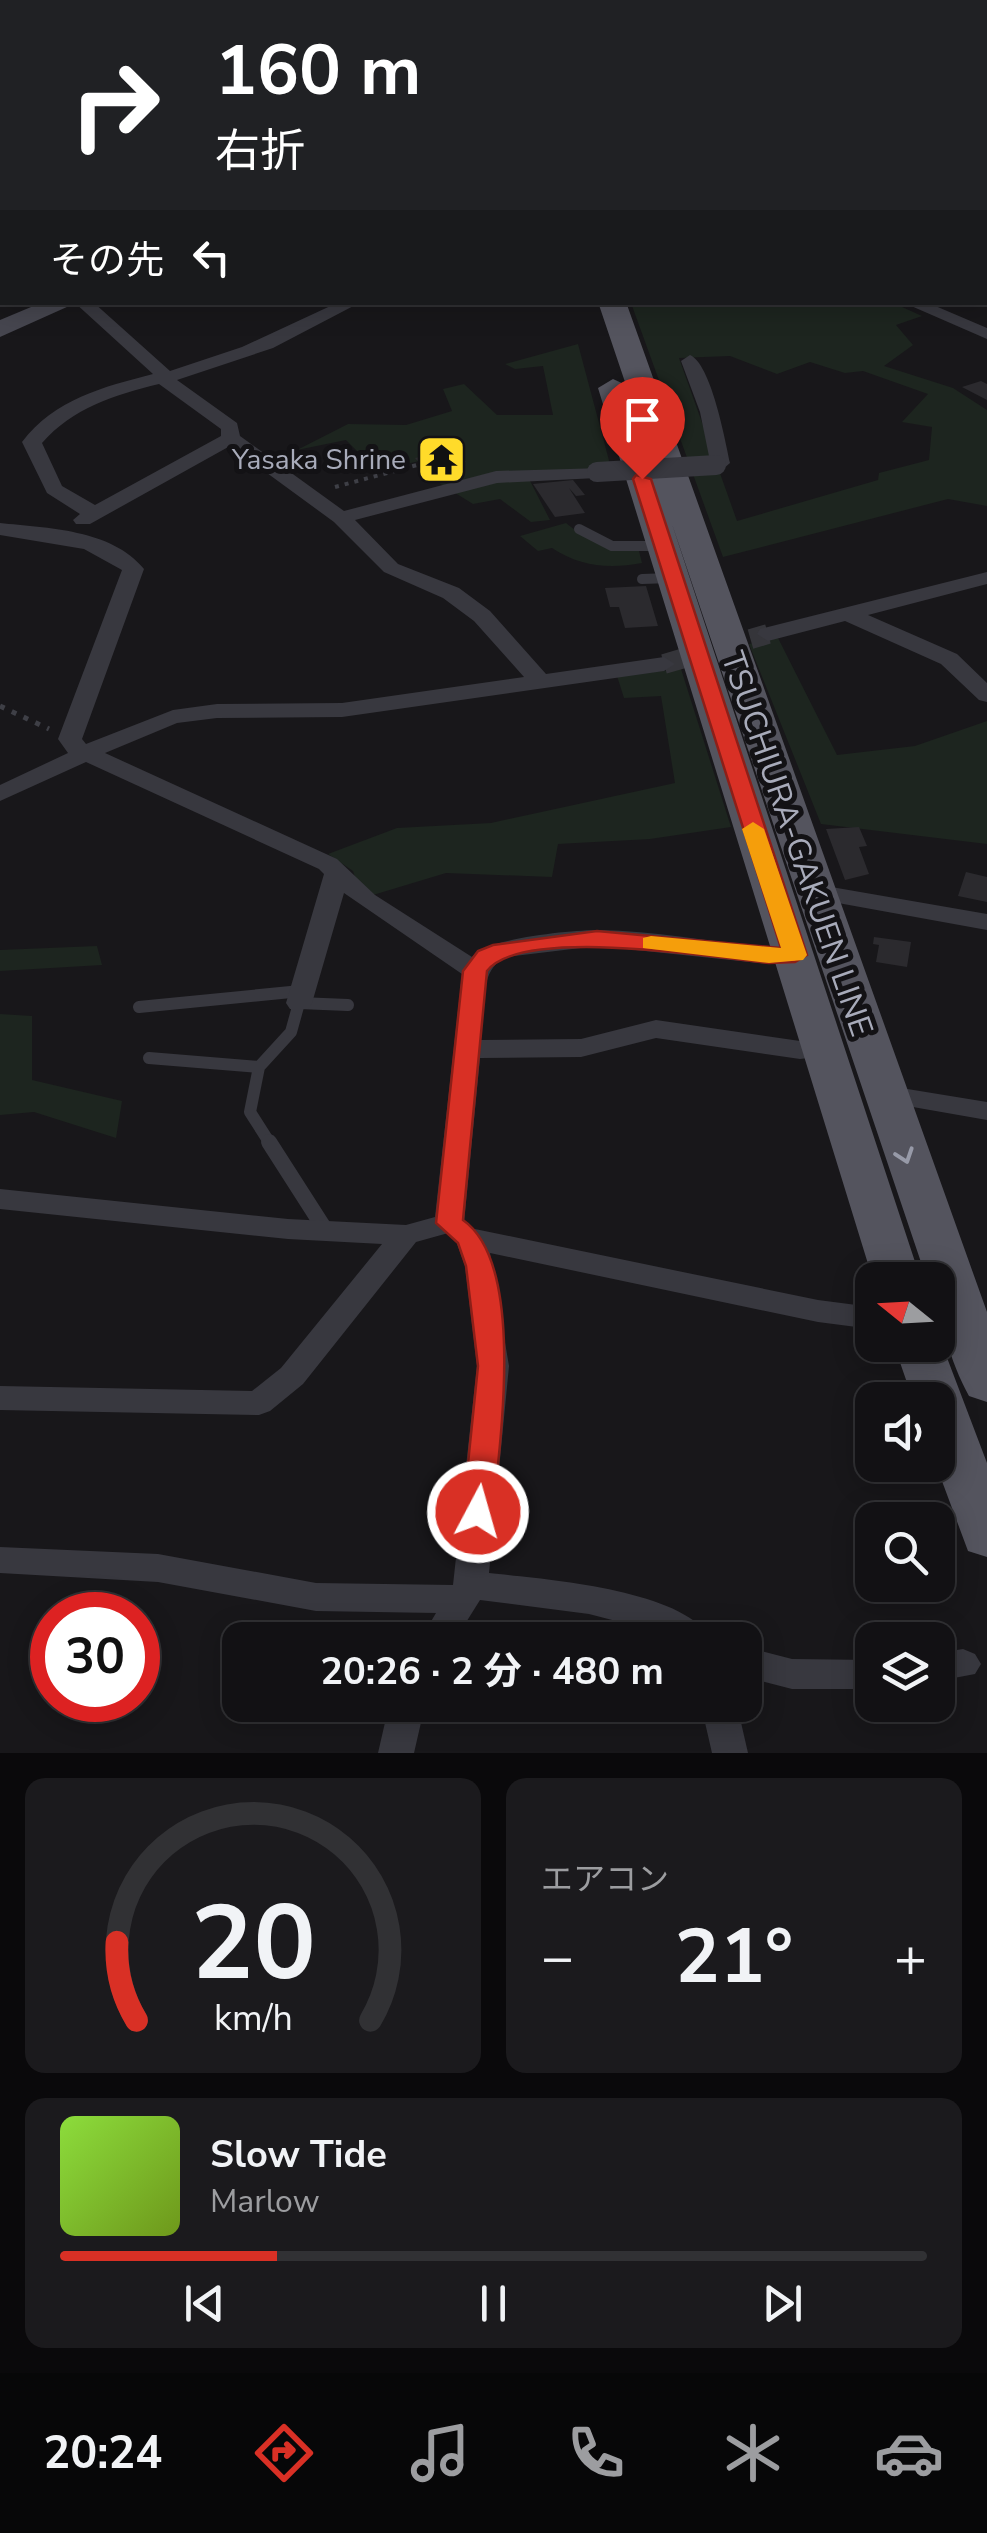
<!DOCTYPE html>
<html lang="ja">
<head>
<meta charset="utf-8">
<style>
	:root { --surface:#121114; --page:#1b1a1d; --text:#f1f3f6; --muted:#9c9da0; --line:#313134; --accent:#d93025 }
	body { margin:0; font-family:"Nunito Sans","Noto Sans JP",sans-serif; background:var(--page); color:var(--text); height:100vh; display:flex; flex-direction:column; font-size:38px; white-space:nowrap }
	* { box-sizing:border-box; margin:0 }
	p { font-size:32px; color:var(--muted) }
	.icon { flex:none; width:55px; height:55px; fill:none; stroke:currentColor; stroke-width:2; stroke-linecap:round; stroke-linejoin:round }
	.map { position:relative; height:1753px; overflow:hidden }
	.sheet { display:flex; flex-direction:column; gap:25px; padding:25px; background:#0a090b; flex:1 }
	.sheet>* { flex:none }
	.top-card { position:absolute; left:0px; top:0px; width:988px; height:305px; box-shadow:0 5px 25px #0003,0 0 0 2px var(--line); background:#202124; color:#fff; overflow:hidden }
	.needle { width:65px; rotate:288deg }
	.tools { position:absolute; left:855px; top:1262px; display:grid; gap:20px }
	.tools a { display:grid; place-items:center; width:100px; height:100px; border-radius:20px; background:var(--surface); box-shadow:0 5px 25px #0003,0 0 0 2px var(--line); font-size:50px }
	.speed { position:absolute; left:30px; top:1592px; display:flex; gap:20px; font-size:50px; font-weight:700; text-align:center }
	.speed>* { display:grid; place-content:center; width:130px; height:130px; border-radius:50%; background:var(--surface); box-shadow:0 5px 25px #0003,0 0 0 2px var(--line); line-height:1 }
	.speed .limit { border:15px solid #d22; background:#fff; color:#111 }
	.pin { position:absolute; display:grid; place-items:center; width:85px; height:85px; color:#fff; margin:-102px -42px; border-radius:50% 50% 50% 0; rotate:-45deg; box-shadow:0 0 10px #0007 }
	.pin .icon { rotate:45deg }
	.me { position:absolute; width:110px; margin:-55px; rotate:6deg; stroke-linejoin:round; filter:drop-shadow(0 0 8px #0008) }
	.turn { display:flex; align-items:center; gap:35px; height:210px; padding:0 50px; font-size:45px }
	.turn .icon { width:130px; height:130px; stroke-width:2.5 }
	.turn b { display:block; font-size:70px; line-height:85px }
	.then { display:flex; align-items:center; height:95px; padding:0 50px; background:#0003; gap:20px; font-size:38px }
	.big { font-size:75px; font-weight:700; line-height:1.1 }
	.sheet .card { flex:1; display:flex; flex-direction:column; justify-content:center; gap:15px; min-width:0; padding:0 35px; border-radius:20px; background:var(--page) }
	.sheet .dial { align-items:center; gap:0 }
	.dial svg { height:260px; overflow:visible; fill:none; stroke:var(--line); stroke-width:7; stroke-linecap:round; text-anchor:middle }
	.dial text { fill:var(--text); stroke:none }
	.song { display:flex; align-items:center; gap:30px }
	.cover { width:120px; height:120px; border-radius:15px; background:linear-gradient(135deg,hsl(90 70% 55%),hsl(80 70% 35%)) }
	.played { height:10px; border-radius:5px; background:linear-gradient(90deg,var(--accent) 25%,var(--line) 25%) }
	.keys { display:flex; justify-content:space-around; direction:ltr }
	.heat { display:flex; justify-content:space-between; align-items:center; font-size:55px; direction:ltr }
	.sheet .tiles { flex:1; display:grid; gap:25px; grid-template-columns:1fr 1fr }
	.card:last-child { grid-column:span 2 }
	.trip { position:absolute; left:222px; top:1622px; width:540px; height:100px; border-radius:20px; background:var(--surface); box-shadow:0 5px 25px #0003,0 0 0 2px var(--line); font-weight:700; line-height:100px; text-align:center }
	.tabs { display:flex; height:160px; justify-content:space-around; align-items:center; background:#070708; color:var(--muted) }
	.tabs .icon { width:70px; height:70px }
	.tabs .selected { color:var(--accent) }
	.tabs b { font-size:45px; color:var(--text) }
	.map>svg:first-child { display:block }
	.green { fill:#1d251f; fill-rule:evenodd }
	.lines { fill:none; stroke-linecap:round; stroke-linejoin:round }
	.stream { stroke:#2c333f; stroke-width:5 }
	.canal { fill:#2c333f; fill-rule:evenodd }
	.building { fill:#2b2a2e }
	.street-tunnel { stroke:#35353a; stroke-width:20; stroke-dasharray:20 10; stroke-linecap:butt }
	.path-far2 { stroke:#3e3f46; stroke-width:2.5; stroke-dasharray:2.5 5; stroke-linecap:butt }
	.path-far1 { stroke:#3e3f46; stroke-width:4; stroke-dasharray:4 6; stroke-linecap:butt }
	.path { stroke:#3e3f46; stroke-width:5; stroke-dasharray:5 8; stroke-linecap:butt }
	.lane-far2 { stroke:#38383f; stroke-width:10 }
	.lane-far1 { stroke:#38383f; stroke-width:12 }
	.lane { stroke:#38383f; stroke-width:16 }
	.street { fill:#38383f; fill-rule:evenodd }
	.secondary { fill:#46464f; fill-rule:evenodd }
	.primary { fill:#54545e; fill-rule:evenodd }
	.street-bridge { stroke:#38383f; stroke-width:20 }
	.oneway { stroke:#979aa8 }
	.route { fill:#d93025; stroke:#8d1f18; stroke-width:2.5 }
	.slow { fill:#f59e0b }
	.labels { text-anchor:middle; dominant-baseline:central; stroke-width:10; stroke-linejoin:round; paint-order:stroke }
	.far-poi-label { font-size:28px; fill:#a8abba; stroke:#131215; text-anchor:end }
	.street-label { font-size:32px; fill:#a8abba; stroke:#131215 }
</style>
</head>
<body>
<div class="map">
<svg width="987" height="1753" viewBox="0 0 987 1753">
	<rect width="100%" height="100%" fill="#18171a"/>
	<path class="green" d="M891,302L922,316L896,325L913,345L884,366L953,388L987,410V506L948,499L723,557L631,303ZM730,356L777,374L810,362L845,373L863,371L928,394L902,422L932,427L929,460L879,473L878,480L737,521L679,358Z
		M578,344L611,468L527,475L550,520L531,522L500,499L473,504L423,473L458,459L453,453L398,466L381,454H360L346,440L297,450L348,424L406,425L452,411L443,389L464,384L497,415H553L543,366L515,369L505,364Z
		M566,523C590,543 608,548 639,551L642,563C609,569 581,567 552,548L538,551L520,536Z
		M778,638L837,755L915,746L987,721V844L821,824L749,644Z
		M681,669L731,827L650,839L558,844L552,877L446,873L373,895L358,886L353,871L328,854L397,828L491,823L675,783L661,696L624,698L617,676Z
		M97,946L102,965L0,971V950Z
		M0,1014L32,1016V1080L122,1101L116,1138L34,1112L0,1115Z"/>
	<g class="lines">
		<path class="stream" d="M768,0L776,2
			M951,0L959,2
			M985,225L987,221"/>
		<path class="canal" d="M329,0H345V2H330Z
			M0,14L2,15V25L0,24Z
			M2,74V86L0,87V75Z"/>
	</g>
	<path class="building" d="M981,381L987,384V400L962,387Z
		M455,450L466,462L426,470L415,458Z
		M573,480L585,495L576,496L569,488L585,513L555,517L533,484Z
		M646,586L658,626L625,628L619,607H610L605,588Z
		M859,827L867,846L859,847L869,874L845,880L826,829Z
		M966,872L987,877V902L958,896Z
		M874,937L911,942L907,967L876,962L879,945L873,944Z"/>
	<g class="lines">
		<path class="street-tunnel" d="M664,664L768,634"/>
		<path class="path-far2" d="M138,2L146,0"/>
		<path class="path-far1" d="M335,487L417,465"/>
		<path class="path" d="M0,706L49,729"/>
		<path class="lane-far2" d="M579,529L612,546H661
			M642,579L671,578"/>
		<path class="lane-far1" d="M139,1007L301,991
			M149,1058L259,1067
			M271,1145L250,1112L259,1067L291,1032L299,1003L348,1005"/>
		<path class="lane" d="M269,1142L326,1231"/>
		<path class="street" d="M253,0H269L271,2H255Z
			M771,0H790L792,2H773Z
			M985,66H987V75H985Z
			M74,302H93L170,371L242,347L339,302H361L273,348L177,380L237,423L240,436L344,511L496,471L604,468L607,472L597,478L497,483L355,520L398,564L459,588L490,611L546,674L664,657L675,664L664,671L342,717L217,718L177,723L105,753L337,859L375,895L472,957C486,938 573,930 599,930C655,931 713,942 769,948L795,947L808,955L795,963L769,964L597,946L506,957C478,969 484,1014 481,1040L581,1039L656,1020L800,1041L822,1040L836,1049L832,1055L800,1059L656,1038L581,1057L480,1058L464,1223L459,1230L416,1242L303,1384L270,1411L259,1415L0,1410V1386L252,1391L281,1368L382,1244L288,1239L0,1209V1189L288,1219L406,1225L435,1217L462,974L344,893L312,1003L308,1009H290L286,1003L324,874L319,869L86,762L0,801V785L68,753L58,739L122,570L84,549L0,535V523C46,528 112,529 144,569L82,739L86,744L173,710L217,704L342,703L524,677L474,621L443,598L384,572L334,522L230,446L90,524H76L73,520L80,514L47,493L22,442C55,399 103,387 153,374ZM159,384L221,429V436L95,505L62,486L42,443C73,408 114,395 159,384Z
			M902,302H926L987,328V339Z
			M690,355C711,364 725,439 730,463L723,469H709L706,465L710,461L700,412L681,361Z
			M987,572V584L868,615L957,654L987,683V702L979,700L941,664L845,621L768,641L757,634L760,629Z
			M814,884L987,914V930L805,897L801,892L805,887Z
			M883,1085L987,1102V1120L873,1100L869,1094L873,1088Z
			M470,1228L818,1300L872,1307V1329L818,1322L490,1253L509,1366L489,1573C542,1579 686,1589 711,1640H668L643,1628L589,1614L480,1600L455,1640H420L436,1613L316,1611L158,1582L0,1573V1547L158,1554L316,1583L453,1585L477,1366L465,1266L455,1238L460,1231Z
			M745,1647L792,1659L872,1660V1689H792L745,1677Z
			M963,1649L975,1654L981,1664L975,1674L938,1681V1653Z
			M389,1705H425L414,1753H378Z
			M701,1705H737L748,1753H712Z"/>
		<path class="secondary" d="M313,0H333L334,2H315Z
			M43,302H78L0,337V320Z"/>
		<path class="primary" d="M498,0H520L521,2H499Z
			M598,302H626L987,1312V1402L969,1396C950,1361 938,1319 938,1280H927L672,524L921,1280H873L598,388L613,379L626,385Z
			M938,1334L987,1463V1557L968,1551L936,1465L938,1400H913L894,1345H938Z"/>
		<path class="street-bridge" d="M597,472L716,465"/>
	</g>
	<defs><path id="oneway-chevron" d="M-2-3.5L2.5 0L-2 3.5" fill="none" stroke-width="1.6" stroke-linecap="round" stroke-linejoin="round" transform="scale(2.5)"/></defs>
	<use class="oneway" href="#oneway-chevron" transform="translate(905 1156) rotate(71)"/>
	<path class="route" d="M636,475L651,479L807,955L795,962L769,963C714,957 521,926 487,971L463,1220C526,1264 500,1442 493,1512L489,1520H468L463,1512L478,1366L466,1266L458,1243L436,1223L463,971L478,951L493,945L597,931L781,948L633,479Z"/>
	<path class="slow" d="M753,822L764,829L807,955L803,960L769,963L643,948V938L651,936L781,948L742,829Z"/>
	<defs>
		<symbol id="temple-square" viewBox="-11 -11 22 22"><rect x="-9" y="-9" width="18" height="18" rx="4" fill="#ffdb2a" stroke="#131215"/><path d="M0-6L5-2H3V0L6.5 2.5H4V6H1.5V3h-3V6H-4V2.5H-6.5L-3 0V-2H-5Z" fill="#111"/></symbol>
	</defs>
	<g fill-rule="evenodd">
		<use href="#temple-square" x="414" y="432" width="55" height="55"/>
	</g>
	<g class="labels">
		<g class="far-poi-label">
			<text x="406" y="460">Yasaka Shrine</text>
		</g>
		<g class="street-label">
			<text transform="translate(797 844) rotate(71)">TSUCHIURA-GAKUEN LINE</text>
		</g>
	</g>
</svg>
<div class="tools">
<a><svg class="needle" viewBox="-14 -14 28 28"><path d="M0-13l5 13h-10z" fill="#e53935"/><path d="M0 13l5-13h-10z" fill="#9c9da0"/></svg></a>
<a><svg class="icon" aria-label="sound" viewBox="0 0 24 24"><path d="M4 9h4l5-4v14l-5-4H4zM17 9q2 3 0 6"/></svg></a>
<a><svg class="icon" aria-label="search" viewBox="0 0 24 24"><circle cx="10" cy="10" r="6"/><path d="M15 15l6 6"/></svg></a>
<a><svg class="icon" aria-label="layers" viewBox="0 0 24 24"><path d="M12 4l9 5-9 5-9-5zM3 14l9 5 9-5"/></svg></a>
</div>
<div class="speed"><div class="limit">30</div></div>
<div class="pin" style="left:642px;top:479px;background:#d93025"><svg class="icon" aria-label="arrive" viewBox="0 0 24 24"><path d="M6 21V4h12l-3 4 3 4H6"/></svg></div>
<svg class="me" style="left:478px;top:1512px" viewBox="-20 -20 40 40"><circle r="17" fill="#d93025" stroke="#fff" stroke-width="3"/><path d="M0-11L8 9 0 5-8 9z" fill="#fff"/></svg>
<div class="trip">20:26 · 2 分 · 480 m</div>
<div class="top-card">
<div class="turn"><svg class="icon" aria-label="right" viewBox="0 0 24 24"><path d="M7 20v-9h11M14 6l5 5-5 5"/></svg><div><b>160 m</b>右折</div></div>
<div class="then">その先<svg class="icon" aria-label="left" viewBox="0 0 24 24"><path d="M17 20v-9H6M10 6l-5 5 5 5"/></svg></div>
</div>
</div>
<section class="sheet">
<div class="tiles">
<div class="card dial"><svg viewBox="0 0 100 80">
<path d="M14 69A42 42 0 1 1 86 69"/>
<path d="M14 69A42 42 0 0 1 8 45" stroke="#d93025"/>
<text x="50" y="56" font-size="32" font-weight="700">20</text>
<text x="50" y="72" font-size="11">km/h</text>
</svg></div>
<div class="card"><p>エアコン</p>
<div class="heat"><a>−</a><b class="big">21°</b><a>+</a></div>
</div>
<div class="card">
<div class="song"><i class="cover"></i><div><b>Slow Tide</b><p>Marlow</p></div></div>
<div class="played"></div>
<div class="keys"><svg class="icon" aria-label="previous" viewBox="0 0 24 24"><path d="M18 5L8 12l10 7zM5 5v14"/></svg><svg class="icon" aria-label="pause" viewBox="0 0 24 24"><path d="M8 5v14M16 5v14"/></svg><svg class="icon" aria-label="next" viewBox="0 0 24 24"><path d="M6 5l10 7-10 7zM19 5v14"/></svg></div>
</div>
</div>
</section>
<nav class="tabs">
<b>20:24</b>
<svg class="icon selected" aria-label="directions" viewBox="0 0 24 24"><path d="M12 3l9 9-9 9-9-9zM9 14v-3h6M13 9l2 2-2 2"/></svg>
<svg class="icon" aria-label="music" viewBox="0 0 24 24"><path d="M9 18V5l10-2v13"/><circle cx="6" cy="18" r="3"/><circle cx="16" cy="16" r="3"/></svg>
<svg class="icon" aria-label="phone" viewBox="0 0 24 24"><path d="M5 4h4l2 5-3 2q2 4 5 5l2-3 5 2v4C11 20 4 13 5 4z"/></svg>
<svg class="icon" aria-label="climate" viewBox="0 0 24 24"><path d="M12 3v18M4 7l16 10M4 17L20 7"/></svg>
<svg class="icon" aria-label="car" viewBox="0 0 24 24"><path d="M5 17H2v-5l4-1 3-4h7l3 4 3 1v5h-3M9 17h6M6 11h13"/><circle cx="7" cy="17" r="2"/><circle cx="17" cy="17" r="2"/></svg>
</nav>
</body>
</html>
